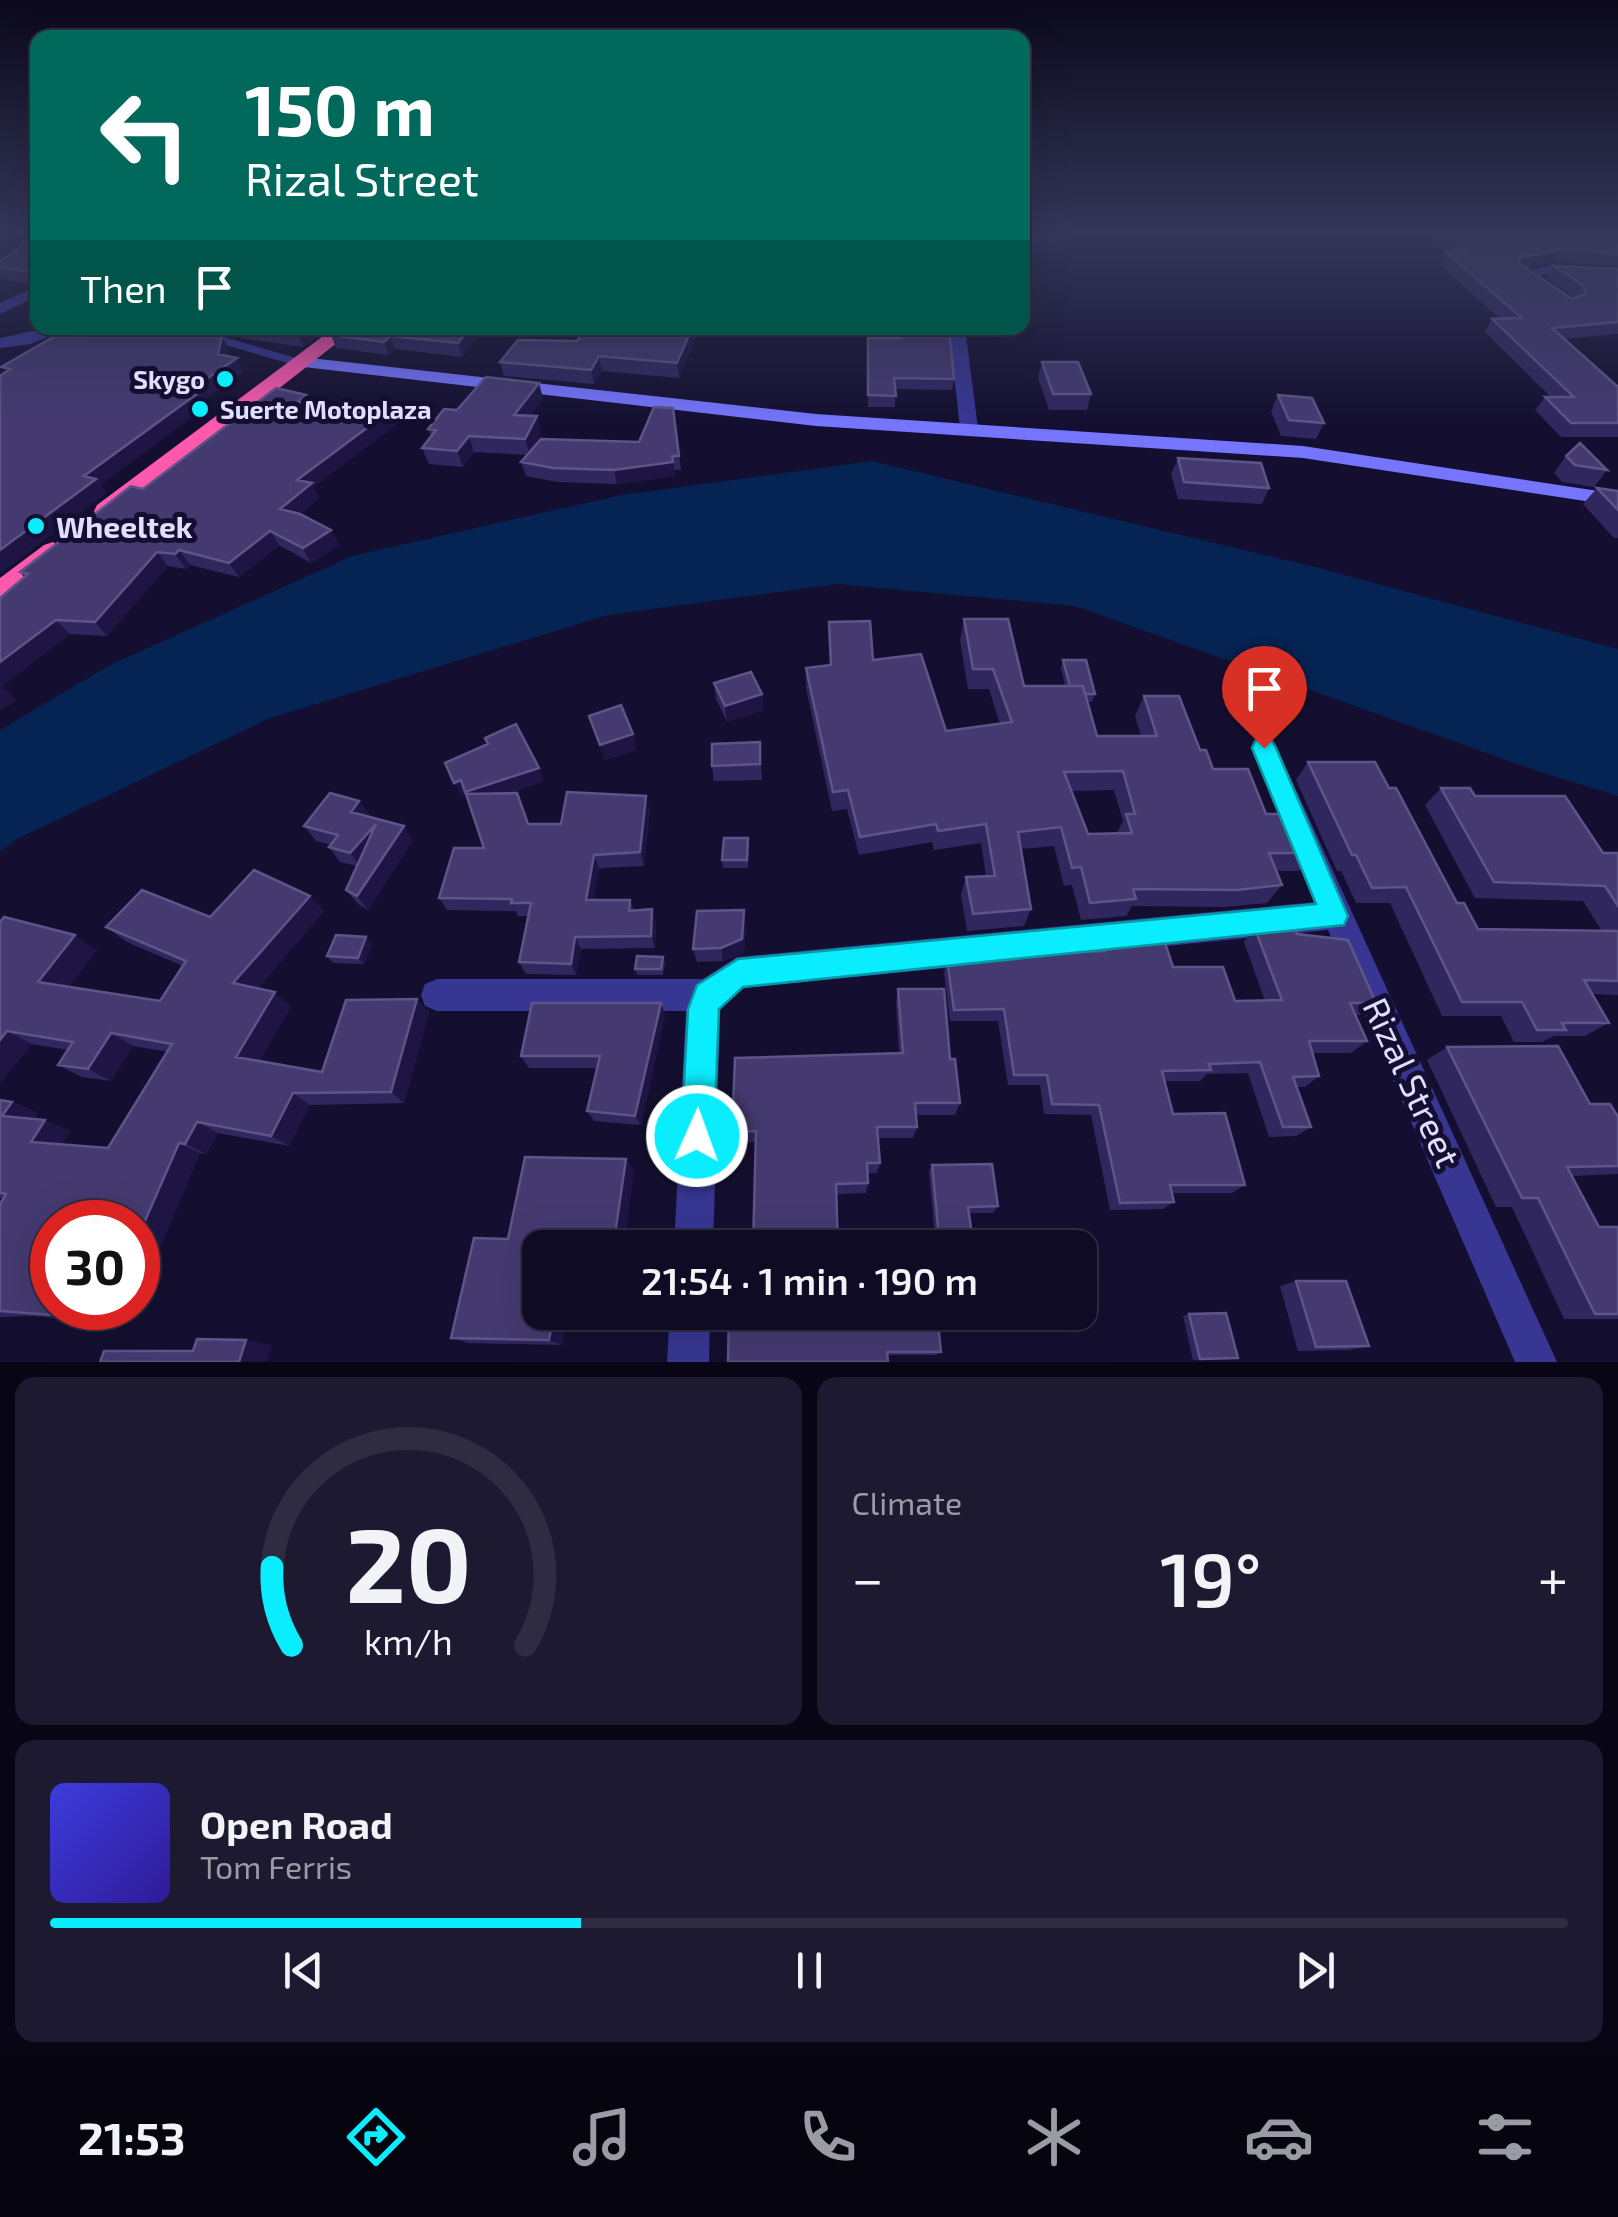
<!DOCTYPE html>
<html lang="en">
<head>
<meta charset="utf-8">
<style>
	:root { --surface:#0f0b24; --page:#1d1931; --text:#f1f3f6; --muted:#9b9ba6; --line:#2f2b41; --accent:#0aedff }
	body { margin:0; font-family:"Exo 2",sans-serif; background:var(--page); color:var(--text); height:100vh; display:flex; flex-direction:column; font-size:38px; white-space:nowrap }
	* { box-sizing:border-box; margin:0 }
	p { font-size:32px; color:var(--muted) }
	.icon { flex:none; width:55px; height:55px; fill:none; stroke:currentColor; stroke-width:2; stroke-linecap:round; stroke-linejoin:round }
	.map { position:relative; height:1362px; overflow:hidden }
	.sheet { display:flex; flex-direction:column; gap:15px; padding:15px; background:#080614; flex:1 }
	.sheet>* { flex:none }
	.top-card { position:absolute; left:30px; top:30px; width:1000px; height:305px; border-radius:20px; box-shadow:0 10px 40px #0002,0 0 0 2px var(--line); background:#00695c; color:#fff; overflow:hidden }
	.speed { position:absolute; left:30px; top:1200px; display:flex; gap:20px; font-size:50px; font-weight:700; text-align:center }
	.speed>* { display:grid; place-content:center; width:130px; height:130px; border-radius:50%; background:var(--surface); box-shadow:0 10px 40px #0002,0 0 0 2px var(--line); line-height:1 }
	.speed .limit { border:15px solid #d22; background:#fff; color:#111 }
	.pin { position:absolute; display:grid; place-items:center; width:85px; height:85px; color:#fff; margin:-102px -42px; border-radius:50% 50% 50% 0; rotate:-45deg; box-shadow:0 0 10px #0007 }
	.pin .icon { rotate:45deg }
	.me { position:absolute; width:110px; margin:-55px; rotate:2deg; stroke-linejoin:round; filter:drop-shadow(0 0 8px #0008) }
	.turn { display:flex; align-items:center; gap:35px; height:210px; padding:0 50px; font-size:45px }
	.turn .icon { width:130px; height:130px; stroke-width:2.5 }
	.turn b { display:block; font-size:70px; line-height:85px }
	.then { display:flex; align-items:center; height:95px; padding:0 50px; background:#0003; gap:20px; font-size:38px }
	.big { font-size:75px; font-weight:600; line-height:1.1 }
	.sheet .tile { flex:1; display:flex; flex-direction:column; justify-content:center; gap:15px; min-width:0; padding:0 35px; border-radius:20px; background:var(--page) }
	.sheet .dial { align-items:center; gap:0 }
	.dial svg { height:260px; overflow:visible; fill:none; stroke:var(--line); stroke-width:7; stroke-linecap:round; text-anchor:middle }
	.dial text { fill:var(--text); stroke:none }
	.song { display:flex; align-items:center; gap:30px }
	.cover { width:120px; height:120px; border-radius:15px; background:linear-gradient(135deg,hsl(240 70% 55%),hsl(250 70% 35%)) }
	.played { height:10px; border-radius:5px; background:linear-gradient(90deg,var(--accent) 35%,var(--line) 35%) }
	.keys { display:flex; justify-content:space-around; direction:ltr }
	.heat { display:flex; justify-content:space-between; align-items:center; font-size:55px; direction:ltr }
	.sheet .tiles { flex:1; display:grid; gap:15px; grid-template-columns:1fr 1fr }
	.tile:last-child { grid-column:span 2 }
	.trip { position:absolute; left:522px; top:1230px; width:575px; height:100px; border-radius:20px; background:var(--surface); box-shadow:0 10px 40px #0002,0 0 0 2px var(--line); font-weight:600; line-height:100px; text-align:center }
	.tabs { display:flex; height:160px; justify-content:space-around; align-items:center; background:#06040e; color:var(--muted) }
	.tabs .icon { width:70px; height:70px }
	.tabs .on { color:var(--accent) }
	.tabs b { font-size:45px; color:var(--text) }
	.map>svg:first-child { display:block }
	.water { fill:#052353 }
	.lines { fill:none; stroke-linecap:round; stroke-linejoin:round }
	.street { fill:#373693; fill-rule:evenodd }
	.secondary { fill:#7575ff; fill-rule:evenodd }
	.highway { fill:#ff59ad; fill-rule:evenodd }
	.wall { fill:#31275f; fill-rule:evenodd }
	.shaded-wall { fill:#1e1545 }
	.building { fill:#443a70; stroke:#5d5487; stroke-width:2.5; fill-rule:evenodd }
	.route { fill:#0aedff; stroke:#069aa6; stroke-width:2.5 }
	.poi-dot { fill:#0aedff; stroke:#140f30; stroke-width:4 }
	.labels { text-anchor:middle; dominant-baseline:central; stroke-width:10; stroke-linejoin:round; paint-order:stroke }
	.far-poi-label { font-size:25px; font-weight:bold; fill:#e1deff; stroke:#140f30; text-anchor:end }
	.poi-label { font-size:30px; font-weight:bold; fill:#e1deff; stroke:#140f30; text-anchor:start }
	.near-street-label { font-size:35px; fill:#e1deff; stroke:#140f30 }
</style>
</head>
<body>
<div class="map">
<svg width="1618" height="1362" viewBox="0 0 1618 1362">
	<rect width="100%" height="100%" fill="#140f30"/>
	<path class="water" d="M872,461L1315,567L1618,649V796L1537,771L1075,606L837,584L608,615L270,718L15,840L0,852V730L110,665L352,556L621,495Z"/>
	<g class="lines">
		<path class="street" d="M1556,265L1618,270V278L1556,273L1535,276L1548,288L1540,293L1515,273Z
			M38,286V296L0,314V303Z
			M46,328H68L31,344L0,348V338Z
			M168,328H193L310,362L301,367Z
			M949,328H965L978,428L969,434L960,428Z
			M1264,737L1273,740L1277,748L1557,1362H1515L1328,930L743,988L720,1009L713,1248H674L686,1011H437L425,1006L421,995L425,984L437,979H703L737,957L1316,902L1251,748L1255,740Z
			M670,1312H710L709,1362H667Z"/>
		<path class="secondary" d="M301,357L816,414L1303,446L1618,494V506L1303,458L816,426L295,366V358Z"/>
		<path class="highway" d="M334,328H356L115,517H97L94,511L97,505Z
			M53,542L66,551L62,557L10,599L0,601V578L44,545Z"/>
	</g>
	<path class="wall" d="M1436,233H1618V267L1556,261L1526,268L1572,299L1574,298L1546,278L1554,266L1618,269V334L1564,339L1618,387V437H1561L1535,410L1545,397H1551L1485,332L1492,319H1500L1440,265L1446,252H1448L1433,239Z
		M38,234V285L2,279L0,276V261Z
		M205,328H328L303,347L246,339Z
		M340,328H485L462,357L395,349L389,355L336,348L331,335Z
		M897,328H949L954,379L952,390L895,389V407H868V338H898Z
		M697,334L679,378L602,371L594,384L504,376L500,362L577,341Z
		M1042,362L1091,394L1087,410H1049L1038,378Z
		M1278,395L1324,423L1316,439L1281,436L1271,411Z
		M543,398L530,416H537L541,432L533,448L639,442L673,408L681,470H674L675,476L617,484L557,482L526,476L521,462L527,455L474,452L463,467L429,464L422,448L431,437L428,429L457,410Z
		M310,403L391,410L397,424L313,487L319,498L300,514L339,545L311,563L279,545L239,577L190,565L186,569L168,566L107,636L70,634L2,686L16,700L0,710V598L24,577L20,572L143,489Z
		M1566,456L1607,470L1594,487L1562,482L1554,473Z
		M1178,458L1269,488L1262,504L1178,499L1171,474Z
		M1597,488L1618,491V538H1614L1583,504Z
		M964,619L1024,686H1065L1061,668L1063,660L1095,694L1092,702H1087L1097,736H1141L1135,716L1144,696L1200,750L1213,769L1314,853L1299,871H1276L1282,885L1267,903L1223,907L1132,906L1126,916L1081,920L1072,885L1064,886L1054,846L1021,849L1031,909L1024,926L967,931L961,895L966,877L986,876L981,843L934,850L932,842L859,855L847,809L832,811L806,688V668L830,665L829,622L873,660L946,731L1000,724L989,689H968L960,640ZM1114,790L1123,821L1117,833L1088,834L1071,791Z
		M714,683L762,694L763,710L727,722L716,699Z
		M760,742L762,780L714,781L712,766Z
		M1308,762L1389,788L1457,903L1478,929L1602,931L1583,901L1475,898L1425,805L1441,788L1475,796L1603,853H1618V995L1592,994L1609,1023L1585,1036H1554L1542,1042H1514L1501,1016H1442L1390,903H1356L1341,871H1337L1296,780Z
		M445,763L544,781L508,794L529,824H561L650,810L644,866L599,868L593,900H630L634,911L656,922L655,948L581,949L576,975L526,974L519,962L529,916H518L516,911L447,910L439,898L484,848L466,794L462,796Z
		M359,801L370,816L413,840L368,910L358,904L346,890L357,866L340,862L329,847L331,845L316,841L304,826Z
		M748,838V868H723L722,860Z
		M324,911L258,988L291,1006L259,1061L322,1072L429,1012L404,1103L310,1105L289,1146L218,1133L206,1154L200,1153L153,1264H138V1222H52L106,1322L30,1316L0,1317V1204L3,1198H0V1100L12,1102L38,1113L34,1119L45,1120L70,1131L62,1144L108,1148L168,1052L133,1046L111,1081L82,1077L58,1065L68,1050L32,1044L0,1083V922L97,950L69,986L160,1001L183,966L127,942L106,927L210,917Z
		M746,924L744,953L723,961L697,962L693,949Z
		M1255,929L1297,934L1376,1003L1361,1015H1355L1367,1041L1351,1053H1313L1319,1076L1305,1087H1297L1311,1127L1296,1136L1269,1137L1248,1073L1207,1074L1200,1081H1165L1173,1114L1245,1185L1232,1193H1172L1174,1202L1163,1209L1110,1210L1091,1115L1044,1114L1040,1085H1008L998,1021H950L944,972L947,959L1098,952L1103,944L1146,943L1173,967L1235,1001H1265L1244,942Z
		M372,944L364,964L333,963L327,956Z
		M663,957L665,963L663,975H637L635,969Z
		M898,989L950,1059L960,1103L955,1115H916L917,1127L913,1138H878L880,1163L877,1173H868V1183L866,1193L837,1194L755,1142L734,1143L732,1132L899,1053L896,1003Z
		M661,1003L665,1015L641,1125L594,1121L587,1111L597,1068H529L521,1056Z
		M1447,1047L1590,1104L1618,1117V1174L1572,1176L1599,1227H1618V1319H1564L1512,1207H1496L1427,1060Z
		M626,1159L634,1172L540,1248V1312H567L562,1345L469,1343L451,1338L508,1239Z
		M932,1165L998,1206L993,1213H969L974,1248H936L929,1172Z
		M1296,1281L1369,1346L1350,1350L1298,1351L1280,1286Z
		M729,1312L941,1352L935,1355H888Z
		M1189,1314L1238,1358L1193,1360L1183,1316Z"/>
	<path class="shaded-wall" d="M1564,249L1556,261L1512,271L1519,258Z
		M304,328H328L303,347L297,333Z
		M470,328H485L462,357L458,343Z
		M692,328H696L697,334L679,378L677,363Z
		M222,336L229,350L226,365L237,358L244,372L203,401L206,407L101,485L107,493L0,574V550L84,476L189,391L218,354Z
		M390,336L395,349L389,355L384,342Z
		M599,356L602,371L594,384L591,370Z
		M539,383L543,398L519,431L514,415Z
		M391,410L397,424L313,487L319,498L288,523L280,509L297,480Z
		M537,416L541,432L530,455L525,439Z
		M469,436L474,452L463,467L457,451Z
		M673,462L675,476L617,484L614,470Z
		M331,530L339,545L311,563L303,548Z
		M270,531L279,545L239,577L229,563Z
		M179,550L190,565L186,569L175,554Z
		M157,552L168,566L107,636L95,622Z
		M56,620L70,634L2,686L16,700L0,710V662Z
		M762,694L763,710L727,722L725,706Z
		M633,734L637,750L604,761L600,745Z
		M539,768L544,781L472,806L466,794L462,796L454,783L461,780Z
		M646,796L650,810L644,866L640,852Z
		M359,801L370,816L351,812Z
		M376,824L361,867L350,853Z
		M404,826L413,840L368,910L357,896Z
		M594,855L599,868L591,913L586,900Z
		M310,896L324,911L250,997L233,983Z
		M652,909L656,922L655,948L651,936Z
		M744,910L746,924L744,953L723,961L721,948Z
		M75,935L97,950L62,996L38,982Z
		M366,937L372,944L364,964L358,958Z
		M575,937L581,949L576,975L571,964Z
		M275,992L291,1006L254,1069L236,1057Z
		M417,999L429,1012L404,1103L391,1092Z
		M661,1003L665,1015L641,1125L635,1116Z
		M7,1031L32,1044L0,1083V1040Z
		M111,1033L133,1046L111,1081L88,1069Z
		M293,1093L310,1105L289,1146L271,1136Z
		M12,1102L38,1113L29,1126L2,1116Z
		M45,1120L70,1131L58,1152L31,1142Z
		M197,1122L218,1133L206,1154L185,1144Z
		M179,1143L200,1153L153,1264L138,1260V1237Z
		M626,1159L634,1172L624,1248H613Z
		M83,1308H113L106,1322L79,1317Z
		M554,1312H567L562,1345L549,1340Z
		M246,1340L272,1345L266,1362H239Z"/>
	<path class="building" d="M1446,233H1618V254L1564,249L1519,258L1520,264L1572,299L1585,294L1584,286L1554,266L1618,269V322L1552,328L1618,387V423H1571L1545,397H1574L1492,319L1522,318L1446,252H1468Z
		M38,234V273L0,267V261Z
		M69,328H192L222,336L218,354L237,358L189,391L198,393L84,476L96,479L0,550V376L10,369L1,367Z
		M252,328H304L297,333Z
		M340,328H470L458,343L390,336L384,342L331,335Z
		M586,328H692L677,363L599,356L591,370L500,362L518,340L577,341Z
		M899,328H949L954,379L894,378L896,396L868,395V338H900Z
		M1042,362H1078L1091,394H1053Z
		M486,377L539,383L514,415L537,416L525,439L469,436L457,451L422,448L436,430L428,429L444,409L457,410Z
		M276,388L306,395L298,402L391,410L297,480L312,483L280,509L300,514L331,530L303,548L270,531L229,563L179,550L175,554L157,552L95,622L56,620L0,662V598L28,574L20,572L131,486L143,489Z
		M1278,395L1312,398L1324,423L1289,420Z
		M654,407L673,408L679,456H672L673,462L614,470L553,468L521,462L541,439L639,442Z
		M1580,443L1607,470L1575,465L1566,456Z
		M1178,458L1261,463L1269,488L1184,482Z
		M1597,488L1618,491V510Z
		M964,619H1008L1024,686H1083L1097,736H1157L1144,696H1179L1200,750H1206L1213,769H1248L1266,814H1297L1314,853H1269L1282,885L1237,890L1133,889L1136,899L1090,903L1081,867L1072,868L1061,827L1018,832L1031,909L973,914L966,877L995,876L986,824L938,831L936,824L860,837L848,790L833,792L806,668L831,665L829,622L870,621L873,660L921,654L946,731L1012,722L993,669H973ZM1123,771L1135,814H1126L1132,833L1088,834L1064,772Z
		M1063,660H1086L1095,694H1085L1083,686H1070Z
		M751,672L762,694L725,706L714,683Z
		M621,705L633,734L600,745L589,716Z
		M516,724L539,768L465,792L461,780L454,783L445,763L488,744L485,738Z
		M760,742V764L712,766V744Z
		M1308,762H1375L1389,788H1396L1457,903H1464L1478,929L1618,931V981L1584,980L1609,1023H1562L1566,1030H1537L1522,1002H1462L1406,887L1372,888L1356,855H1352Z
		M1441,788H1470L1475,796H1565L1603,853H1618V906L1605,886L1494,882Z
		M567,792L646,796L640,852L594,855L586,900H630L629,911L652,909L651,936L575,937L571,964L519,962L531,903H511L512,899L439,898L454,848H484L466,794L517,793L528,824H561Z
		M330,793L359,801L351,812L404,826L357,896L346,890L376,824L350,853L329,847L338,835L304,826Z
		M724,838H748L747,860H722Z
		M254,870L310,896L233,983L275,992L236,1057L322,1072L346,1000L417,999L391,1092L293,1093L271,1136L197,1122L185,1144L179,1143L138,1237V1222H52V1308H83L79,1317L0,1311V1204L6,1194L0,1193V1100L12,1102L2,1116L45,1120L31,1142L108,1148L172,1044L111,1033L88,1069L58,1065L73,1042L7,1031L0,1040V922L4,917L75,935L38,982L160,1001L186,961L106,927L142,890L210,917Z
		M744,910L742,939L721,948L693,949L697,911Z
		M1294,925L1297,934L1348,940L1376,1003H1350L1367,1041H1309L1319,1076L1293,1077L1311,1127H1283L1260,1062L1209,1064L1211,1070L1162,1071L1173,1114L1225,1113L1245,1185H1170L1174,1202L1120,1203L1099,1105L1052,1104L1047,1075H1014L1004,1009L954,1010L947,959L1038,950L1039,954L1105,951L1103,944L1145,940L1146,943H1165L1173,967H1223L1235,1001L1282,1000L1255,929Z
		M336,935L366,937L358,958L327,956Z
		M637,956L663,957L661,969H635Z
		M898,989H944L950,1059H955L960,1103H915L917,1127H877L880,1163H867L868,1183L836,1184L838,1248H753L756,1131L732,1132L735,1058L903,1053Z
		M532,1003H661L635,1116L587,1111L600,1056H521Z
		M1558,1046L1590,1104H1610L1618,1117V1166L1567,1167L1599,1227H1618V1314H1595L1538,1198H1522L1447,1047Z
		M525,1157L626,1159L613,1248H540V1312H554L549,1340L451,1338L474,1238L508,1239Z
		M992,1164L998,1206L968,1207L974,1248H940L932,1165Z
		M1296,1281H1346L1369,1346L1316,1347Z
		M729,1312H937L941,1352H887L888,1362H728Z
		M1226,1313L1238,1358L1200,1359L1189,1314Z
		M197,1339L246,1340L239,1362H100L104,1351H193Z"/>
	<linearGradient id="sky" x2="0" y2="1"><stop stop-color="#0b081a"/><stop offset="0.55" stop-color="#343759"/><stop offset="1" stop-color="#343759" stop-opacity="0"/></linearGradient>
	<rect width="1618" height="424" fill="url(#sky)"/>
	<path class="route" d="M1264,738L1272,741L1276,748L1348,916L1344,925L743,987L719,1009L714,1136L709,1148L697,1153L686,1148L681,1136L688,1009L697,985L738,959L1316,904L1252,748L1255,741Z"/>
	<g class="poi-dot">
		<circle cx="225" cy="379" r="10"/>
		<circle cx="200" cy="409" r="10"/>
		<circle cx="36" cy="526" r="10"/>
	</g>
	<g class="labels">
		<g class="far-poi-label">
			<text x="205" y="379">Skygo</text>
			<text x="220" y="409" text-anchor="start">Suerte Motoplaza</text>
		</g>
		<g class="poi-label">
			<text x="56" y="526">Wheeltek</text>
		</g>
		<g class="near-street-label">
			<text transform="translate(1413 1082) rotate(65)">Rizal Street</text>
		</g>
	</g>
</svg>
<div class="speed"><div class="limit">30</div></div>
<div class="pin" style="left:1264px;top:748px;background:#d93025"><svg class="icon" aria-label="arrive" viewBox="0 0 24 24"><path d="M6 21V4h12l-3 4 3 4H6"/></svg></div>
<svg class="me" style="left:697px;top:1136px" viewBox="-20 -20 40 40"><circle r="17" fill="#0aedff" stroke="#fff" stroke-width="3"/><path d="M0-11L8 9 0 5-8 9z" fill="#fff"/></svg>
<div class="trip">21:54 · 1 min · 190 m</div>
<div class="top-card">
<div class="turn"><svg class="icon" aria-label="left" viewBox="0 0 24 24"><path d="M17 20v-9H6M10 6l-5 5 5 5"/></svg><div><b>150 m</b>Rizal Street</div></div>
<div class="then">Then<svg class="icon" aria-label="arrive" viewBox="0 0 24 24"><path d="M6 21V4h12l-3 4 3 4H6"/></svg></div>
</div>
</div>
<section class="sheet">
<div class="tiles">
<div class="tile dial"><svg viewBox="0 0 100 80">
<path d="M14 69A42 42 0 1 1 86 69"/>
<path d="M14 69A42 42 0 0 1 8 45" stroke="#0aedff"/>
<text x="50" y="56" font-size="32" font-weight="700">20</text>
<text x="50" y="72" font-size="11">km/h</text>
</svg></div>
<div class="tile"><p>Climate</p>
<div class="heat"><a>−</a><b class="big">19°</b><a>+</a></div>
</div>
<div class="tile">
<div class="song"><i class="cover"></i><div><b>Open Road</b><p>Tom Ferris</p></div></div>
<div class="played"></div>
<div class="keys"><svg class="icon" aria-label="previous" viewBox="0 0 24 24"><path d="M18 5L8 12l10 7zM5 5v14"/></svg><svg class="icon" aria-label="pause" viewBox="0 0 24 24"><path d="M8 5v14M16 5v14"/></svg><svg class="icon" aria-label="next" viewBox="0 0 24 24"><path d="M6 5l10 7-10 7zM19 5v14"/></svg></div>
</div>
</div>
</section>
<nav class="tabs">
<b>21:53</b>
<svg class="icon on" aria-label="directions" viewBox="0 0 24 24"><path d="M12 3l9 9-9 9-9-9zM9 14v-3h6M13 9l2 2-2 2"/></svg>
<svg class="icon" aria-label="music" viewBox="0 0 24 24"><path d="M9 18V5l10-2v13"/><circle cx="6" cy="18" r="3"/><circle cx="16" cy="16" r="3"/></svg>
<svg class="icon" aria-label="phone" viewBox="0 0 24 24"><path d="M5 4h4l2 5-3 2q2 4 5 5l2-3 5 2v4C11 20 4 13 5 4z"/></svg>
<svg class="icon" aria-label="climate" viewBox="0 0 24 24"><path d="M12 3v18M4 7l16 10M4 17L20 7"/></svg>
<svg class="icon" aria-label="car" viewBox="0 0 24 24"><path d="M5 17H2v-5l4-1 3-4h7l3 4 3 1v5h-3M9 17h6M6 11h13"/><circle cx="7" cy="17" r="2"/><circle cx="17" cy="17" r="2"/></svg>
<svg class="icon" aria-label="filters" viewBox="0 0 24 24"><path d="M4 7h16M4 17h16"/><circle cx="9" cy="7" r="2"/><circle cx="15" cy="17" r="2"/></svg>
</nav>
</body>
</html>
